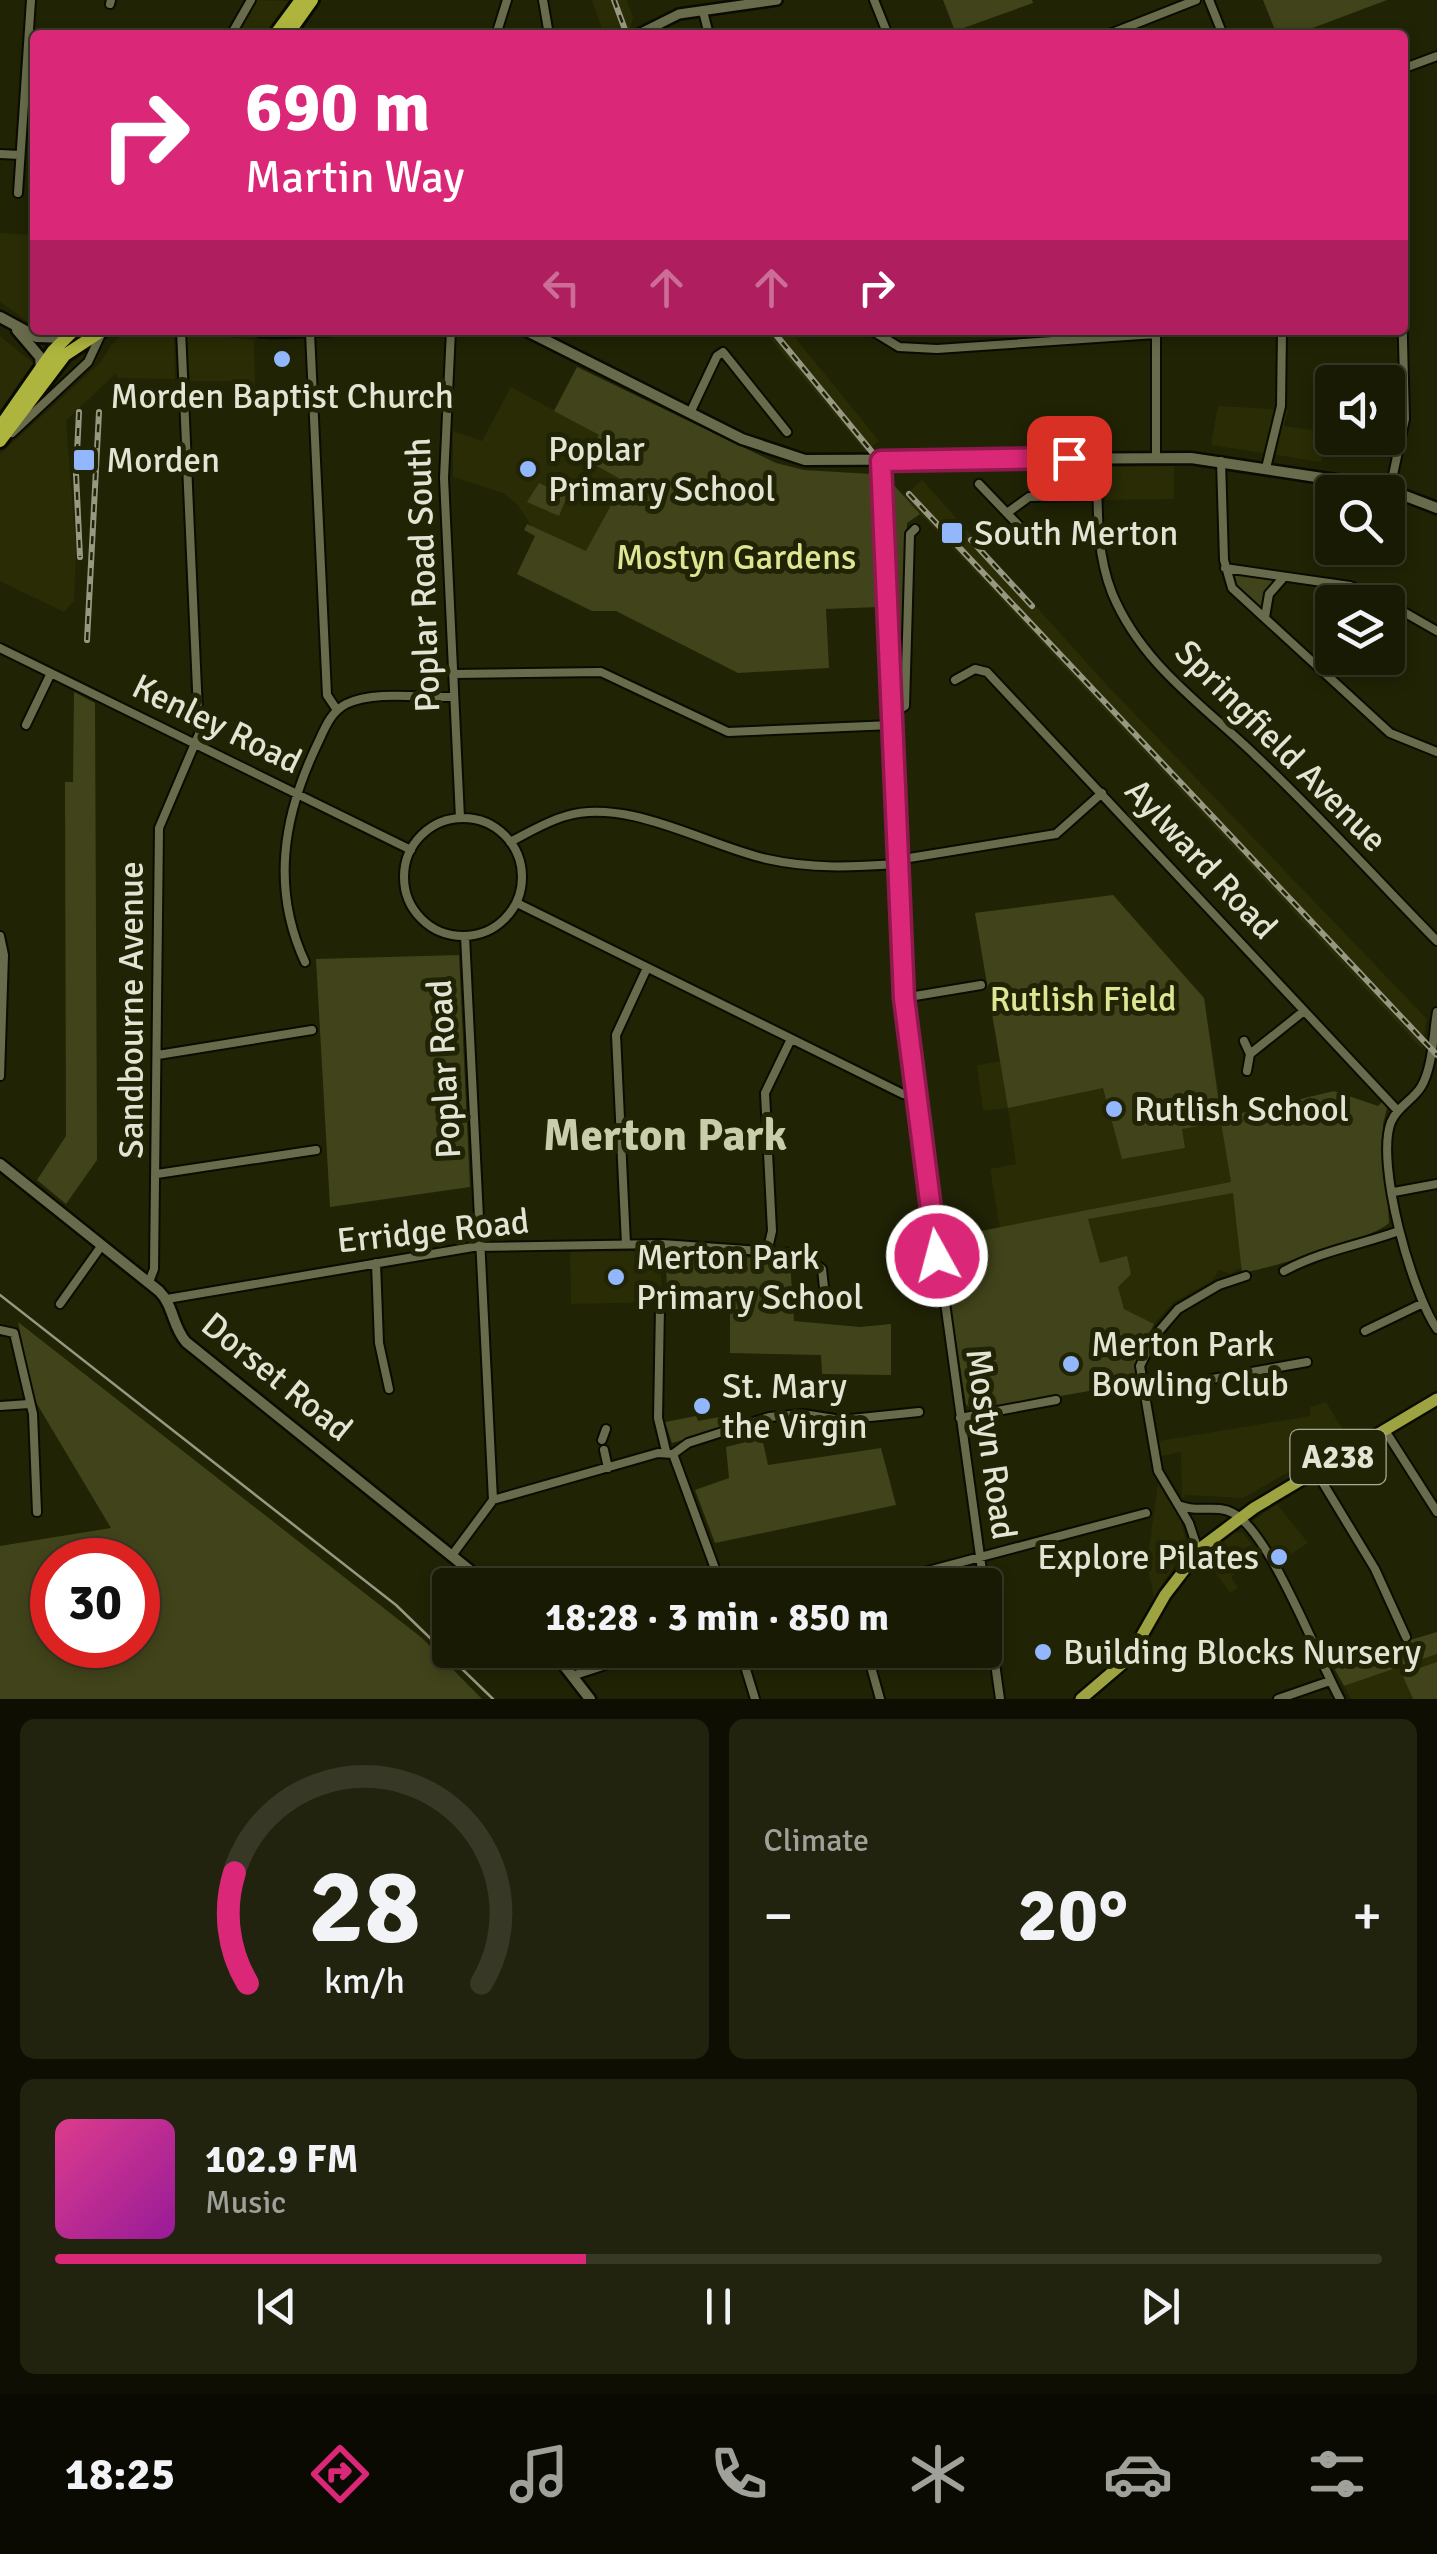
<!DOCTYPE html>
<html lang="en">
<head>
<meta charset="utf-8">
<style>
	:root { --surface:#191a04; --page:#22230e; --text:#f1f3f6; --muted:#9fa19a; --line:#373826; --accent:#db2777 }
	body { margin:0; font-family:Signika,sans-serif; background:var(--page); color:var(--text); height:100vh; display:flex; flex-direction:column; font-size:38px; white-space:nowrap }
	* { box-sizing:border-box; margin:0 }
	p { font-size:32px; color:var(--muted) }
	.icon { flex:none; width:55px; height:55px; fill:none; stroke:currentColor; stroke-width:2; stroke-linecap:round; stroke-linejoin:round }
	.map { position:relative; height:1699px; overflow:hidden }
	.panel { display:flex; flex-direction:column; gap:20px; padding:20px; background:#0e0e02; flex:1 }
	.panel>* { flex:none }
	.guide { position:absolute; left:30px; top:30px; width:1378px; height:305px; border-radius:10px; box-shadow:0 5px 15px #0003,0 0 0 2px var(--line); background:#db2777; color:#fff; overflow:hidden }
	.fabs { position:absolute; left:1315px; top:365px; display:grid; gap:20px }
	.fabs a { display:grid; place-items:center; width:90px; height:90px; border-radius:10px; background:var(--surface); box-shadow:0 5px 15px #0003,0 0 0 2px var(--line); font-size:50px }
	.speed { position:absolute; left:30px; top:1538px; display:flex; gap:20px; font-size:50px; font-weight:700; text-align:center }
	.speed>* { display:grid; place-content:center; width:130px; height:130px; border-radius:50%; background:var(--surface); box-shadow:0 5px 15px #0003,0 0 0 2px var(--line); line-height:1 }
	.speed .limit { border:15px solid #d22; background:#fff; color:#111 }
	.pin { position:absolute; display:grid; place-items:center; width:85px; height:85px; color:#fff; margin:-42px; border-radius:20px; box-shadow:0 5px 15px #0006 }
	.me { position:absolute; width:110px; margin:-55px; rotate:353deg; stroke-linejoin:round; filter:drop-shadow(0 0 8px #0008) }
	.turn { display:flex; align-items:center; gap:35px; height:210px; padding:0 50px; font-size:45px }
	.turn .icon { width:130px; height:130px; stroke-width:2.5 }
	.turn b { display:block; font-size:70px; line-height:85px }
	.lanes { display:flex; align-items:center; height:95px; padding:0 50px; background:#0003; justify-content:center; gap:50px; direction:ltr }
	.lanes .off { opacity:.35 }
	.big { font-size:75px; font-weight:700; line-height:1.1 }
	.panel .tile { flex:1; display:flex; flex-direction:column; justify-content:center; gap:15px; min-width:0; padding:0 35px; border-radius:15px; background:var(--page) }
	.panel .dial { align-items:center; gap:0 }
	.dial svg { height:260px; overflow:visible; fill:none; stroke:var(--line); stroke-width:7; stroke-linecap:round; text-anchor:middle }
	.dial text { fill:var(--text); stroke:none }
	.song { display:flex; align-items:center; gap:30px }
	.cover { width:120px; height:120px; border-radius:15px; background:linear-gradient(135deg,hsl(330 70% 55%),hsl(300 70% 35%)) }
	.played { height:10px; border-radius:5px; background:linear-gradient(90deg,var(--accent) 40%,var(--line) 40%) }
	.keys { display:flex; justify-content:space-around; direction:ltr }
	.heat { display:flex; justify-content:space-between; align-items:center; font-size:55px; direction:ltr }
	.panel .tiles { flex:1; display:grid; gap:20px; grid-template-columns:1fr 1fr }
	.tile:last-child { grid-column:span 2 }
	.trip { position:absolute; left:432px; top:1568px; width:570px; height:100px; border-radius:10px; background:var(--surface); box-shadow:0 5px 15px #0003,0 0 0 2px var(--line); font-weight:700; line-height:100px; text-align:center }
	.tab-bar { display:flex; height:160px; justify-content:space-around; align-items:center; background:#0a0a02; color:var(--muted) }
	.tab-bar .icon { width:70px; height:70px }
	.tab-bar .selected { color:var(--accent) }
	.tab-bar b { font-size:45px; color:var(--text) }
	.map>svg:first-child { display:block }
	.built { fill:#2a2c05 }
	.green { fill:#41441a; fill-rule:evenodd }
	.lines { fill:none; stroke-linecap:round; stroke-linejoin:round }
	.minor-casing { stroke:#0b0c00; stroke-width:12 }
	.tertiary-casing { stroke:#0b0c00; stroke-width:14 }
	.secondary-casing { stroke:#0b0c00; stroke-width:15 }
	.primary-casing { stroke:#0b0c00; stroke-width:16 }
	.trunk-casing { stroke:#0b0c00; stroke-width:18 }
	.minor { stroke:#696c4c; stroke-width:8 }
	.tertiary { stroke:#696c4c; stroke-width:9 }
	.secondary { stroke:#696c4c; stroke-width:10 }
	.primary { stroke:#9da341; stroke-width:11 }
	.trunk { stroke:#aeb53e; stroke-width:12 }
	.tram { stroke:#969882; stroke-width:2.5 }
	.rail-casing { stroke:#969882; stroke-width:6 }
	.rail { stroke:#212305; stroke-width:2.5; stroke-dasharray:8; stroke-linecap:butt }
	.route-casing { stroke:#8e194d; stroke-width:25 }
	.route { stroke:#db2777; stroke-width:18 }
	.poi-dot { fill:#93b7fd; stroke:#212305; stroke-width:4 }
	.labels { text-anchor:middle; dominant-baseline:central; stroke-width:10; stroke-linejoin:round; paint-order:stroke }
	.shield { fill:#212305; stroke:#a9ab96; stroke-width:2.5 }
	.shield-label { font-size:32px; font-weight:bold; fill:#e3e5d4 }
	.poi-label { font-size:35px; fill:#e3e5d4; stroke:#212305; text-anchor:start }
	.park-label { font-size:35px; fill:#dee694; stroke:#212305 }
	.street-label { font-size:35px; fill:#e3e5d4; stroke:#212305 }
	.district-label { font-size:45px; font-weight:bold; fill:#c9cdaa; stroke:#212305 }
</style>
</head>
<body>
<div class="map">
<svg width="1437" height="1699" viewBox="0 0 1437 1699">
	<rect width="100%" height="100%" fill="#212305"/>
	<path class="built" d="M253,0L288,1L269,35H233Z
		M592,0H627L633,17L631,27L623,35H604Z
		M0,233L35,235V327L0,302Z
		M763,330H789L879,441L866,452Z
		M140,331H174L175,379L117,378L116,373L66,421L76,548L74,601L64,612L0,581V454L100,363L112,344L122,335Z
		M186,333L254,340L255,393H233L232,381H190Z
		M0,336L33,363L0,411Z
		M511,387L599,435L624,480L586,552L532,527L517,504L503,493L453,477V431L482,441Z
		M1218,406L1288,410L1284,426L1325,432L1321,462L1211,445Z
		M1174,466V499L1106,500L1105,491L1069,492V468Z
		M922,480L1105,683L1427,1019L1422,1049L904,496Z
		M1113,895L1204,998L1245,1265L1231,1274L1219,1270L1212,1281L1174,1302L1154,1324L1124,1309L1118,1287L1100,1263L1087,1219L1076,1213L1000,1228L990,1169L1016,1164L1008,1108L983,1111L977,1065L1002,1061L975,913Z
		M660,1251L662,1302L571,1304L570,1252Z
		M1326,1402L1348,1438L1243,1498L1186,1495L1182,1499L1181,1452L1161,1456L1159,1441L1310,1416V1407Z
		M1158,1483L1181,1521L1187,1545L1154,1598L1147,1564Z
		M1277,1504L1308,1543L1280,1561L1253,1521Z
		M1235,1532L1243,1533L1261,1557L1231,1577L1238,1588L1230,1593L1204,1557Z
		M1437,1654V1699H1351L1344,1686Z"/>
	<path class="green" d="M943,0H1032L1033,3L955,31Z
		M1263,0H1387L1294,35H1277Z
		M577,367L776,463L804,470L871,474L879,607L826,609L829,668L738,673L616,611H592L517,574L535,536L524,530L527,524L586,551L624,481L586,460L599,435L554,411Z
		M539,483L567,496L559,516L527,502Z
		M892,483L920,514L907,523L902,703L897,707Z
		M1235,573L1273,580L1263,606L1257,607L1236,588Z
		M74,692L95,703L97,1160L66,1204L37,1180L66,1136L65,782H73Z
		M1113,895L1204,998L1221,1118L1334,1091L1378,1106L1382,1102L1387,1108L1383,1124L1389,1223C1374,1238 1268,1269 1242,1273L1233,1193L1088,1219L1100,1263L1127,1256L1131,1274L1118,1287L1124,1309L1154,1324L1137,1359L1136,1383L973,1411L966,1404L940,1239L1231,1182L1221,1122L1182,1129L1185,1148L1122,1159L1103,1088L1008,1108L975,913Z
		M459,955L470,1187L330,1207L316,959Z
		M666,1253L790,1260L794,1321L860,1327L891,1324V1375L822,1374L821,1355L730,1353V1302L667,1300Z
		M18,1322L422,1638L482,1699H0V1546L111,1528L34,1399ZM138,1560V1645H52V1560Z
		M696,1416L698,1421L725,1416L726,1428L672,1443L665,1422Z
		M762,1438L768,1465L881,1448L896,1505L715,1543L695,1490L729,1478L726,1447Z
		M1437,1632V1654L1344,1686L1334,1668L1367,1653Z
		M1437,1662V1699H1413L1402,1674Z"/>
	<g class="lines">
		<defs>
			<path id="minor" d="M543,0L549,35
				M874,0L888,35
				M1209,0L1223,35
				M110,4L111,0
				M703,11L709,35
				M231,35L251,0
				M496,35L507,0
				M1107,35L1196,0
				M1402,69L1437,56
				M0,154L20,155
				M18,193L31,0
				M451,330L444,478L460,818
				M871,330L899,347L937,349L1156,334
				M1156,332V457
				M310,333L327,695L337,710
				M690,413L717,356L723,352L787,432
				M12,433L88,362L103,330
				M1097,458C1098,503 1095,550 1112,593C1142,665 1202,704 1256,756C1319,815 1377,880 1437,941
				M881,461L903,998L984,1585
				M1221,461L1224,560L1232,588L1390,733L1437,752
				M1266,468L1281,406L1282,330
				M979,484L1025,532
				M1390,489L1405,419L1402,303
				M1007,513L1029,497L1098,496
				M1225,568L1350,586L1386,602
				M1388,603L1437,631
				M1265,617L1269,594L1283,578
				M0,648L411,850
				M453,674L601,672L728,732L892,725
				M955,680L975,669L987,672L1398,1111
				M891,714L905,706L910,534L915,529
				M26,725L51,673
				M404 877a59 59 0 1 1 118 0a59 59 0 1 1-118 0Z
				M510,842C528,833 547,821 566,816C627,797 708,846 767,859C811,869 853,867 897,864
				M897,860L1056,834L1102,793
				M517,903L903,1094L916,1096
				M0,936L4,955L0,1076
				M465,936L493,1500
				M305,962C271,889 283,817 316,747C324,731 329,713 346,704C375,690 422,698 453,697
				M903,998L981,985
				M1437,1012C1433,1034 1433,1067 1421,1087C1413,1100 1397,1107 1391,1122C1375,1163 1412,1293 1437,1329
				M1244,1041L1250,1054L1247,1071
				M1250,1054L1304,1011
				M158,1055L312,1030
				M157,1174L316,1150
				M1394,1192L1437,1184
				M626,1244L616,1035L647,968
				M768,1248L772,1231L765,1093L791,1039
				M376,1263L379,1343L389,1389
				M1284,1271C1321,1251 1360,1245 1399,1231
				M149,1282L154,1269L159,828L199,734L181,330
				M167,1299L473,1247L662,1244L804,1254L822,1269L825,1297
				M60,1304L102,1245
				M660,1307L658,1418L666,1451
				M0,1330L14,1333L33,1414L37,1512
				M1365,1331L1421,1304
				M1145,1391L1307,1362
				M0,1406L29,1404
				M960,1418L1056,1400
				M1384,1429L1437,1512
				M602,1440L606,1429
				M604,1450L608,1468
				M673,1454L688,1443L769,1417L803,1414L841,1420L919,1412
				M673,1454L721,1585
				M1315,1470L1375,1569L1406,1637
				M1181,1506C1198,1513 1217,1504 1233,1513C1270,1532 1318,1659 1340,1699
				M1198,1550L1189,1523L1158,1471L1140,1366L1154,1337L1178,1309L1219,1285L1246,1276
				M453,1554L493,1500L658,1453L673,1454
				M875,1585L1146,1513
				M985,1592L1000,1699
				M740,1650L755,1699
				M868,1656L880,1699
				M575,1675L652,1650
				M1278,1699L1330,1681"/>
			<path id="tertiary" d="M637,35L679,14L777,0"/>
			<path id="secondary" d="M0,317L37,337L64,338
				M17,330L40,357L41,369
				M525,330L742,439L805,460L1191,458L1382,487L1437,508
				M270,332L329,330
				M0,1164L159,1291C174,1306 172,1326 186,1342L488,1585
				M552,1650L590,1699"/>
			<path id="primary" d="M1081,1699L1129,1658L1165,1595L1202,1547L1254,1508L1437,1399"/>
			<path id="trunk" d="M275,35L301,0
				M287,35L312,0
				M261,330H274
				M0,427L53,351L74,330
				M0,441L65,355L103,330"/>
		</defs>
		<use href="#minor" class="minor-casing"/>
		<use href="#tertiary" class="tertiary-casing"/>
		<use href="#secondary" class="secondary-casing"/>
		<use href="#primary" class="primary-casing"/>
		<use href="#trunk" class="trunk-casing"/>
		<use href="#minor" class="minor"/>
		<use href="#tertiary" class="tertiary"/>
		<use href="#secondary" class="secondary"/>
		<use href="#primary" class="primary"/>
		<use href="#trunk" class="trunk"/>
		<path class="tram" d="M0,1295L396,1605L493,1699"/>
		<defs>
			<path id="rail" d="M614,0L627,35
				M772,330L872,452
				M79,412L76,474L80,557
				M909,494L1437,1055
				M971,540L1032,606
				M87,640L99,412"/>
		</defs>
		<use href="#rail" class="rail-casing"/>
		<use href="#rail" class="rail"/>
	</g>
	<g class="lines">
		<defs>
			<path id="route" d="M937,1256L904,998L881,461L1069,458"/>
		</defs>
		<use href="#route" class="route-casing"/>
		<use href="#route" class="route"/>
	</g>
	<g class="poi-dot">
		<circle cx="282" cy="359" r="10"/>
		<rect x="72" y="448" width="24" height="24" rx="5"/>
		<circle cx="528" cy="469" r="10"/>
		<rect x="940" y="521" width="24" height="24" rx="5"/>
		<circle cx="1114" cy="1109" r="10"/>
		<circle cx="616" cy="1277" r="10"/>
		<circle cx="1071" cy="1364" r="10"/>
		<circle cx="702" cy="1406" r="10"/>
		<circle cx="1279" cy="1557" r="10"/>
		<circle cx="1043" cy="1652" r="10"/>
	</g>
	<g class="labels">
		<rect class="shield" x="1290.5" y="1430" width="95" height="54" rx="8"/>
		<g class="shield-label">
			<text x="1338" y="1457">A238</text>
		</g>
		<g class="poi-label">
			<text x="282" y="396" text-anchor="middle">Morden Baptist Church</text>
			<text x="548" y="449">Poplar<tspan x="548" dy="40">Primary School</tspan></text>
			<text x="106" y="460">Morden</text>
			<text x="974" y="533">South Merton</text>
			<text x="1134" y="1109">Rutlish School</text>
			<text x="636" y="1257">Merton Park<tspan x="636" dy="40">Primary School</tspan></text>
			<text x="1091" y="1344">Merton Park<tspan x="1091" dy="40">Bowling Club</tspan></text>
			<text x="722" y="1386">St. Mary<tspan x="722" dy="40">the Virgin</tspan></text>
			<text x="1259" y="1557" text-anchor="end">Explore Pilates</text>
			<text x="1063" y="1652">Building Blocks Nursery</text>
		</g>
		<g class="park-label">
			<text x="736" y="557">Mostyn Gardens</text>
			<text x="1083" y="999">Rutlish Field</text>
		</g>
		<g class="street-label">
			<text transform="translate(423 575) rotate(-92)">Poplar Road South</text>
			<text transform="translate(217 724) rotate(26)">Kenley Road</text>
			<text transform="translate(1281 746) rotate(45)">Springfield Avenue</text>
			<text transform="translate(1201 859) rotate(47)">Aylward Road</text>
			<text transform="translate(131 1010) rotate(-90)">Sandbourne Avenue</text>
			<text transform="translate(444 1069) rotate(-93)">Poplar Road</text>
			<text transform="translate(433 1231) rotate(-6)">Erridge Road</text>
			<text transform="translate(277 1377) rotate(39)">Dorset Road</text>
			<text transform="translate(991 1444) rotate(82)">Mostyn Road</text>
		</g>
		<g class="district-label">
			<text x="665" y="1135">Merton Park</text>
		</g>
	</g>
</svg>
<div class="fabs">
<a><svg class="icon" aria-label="sound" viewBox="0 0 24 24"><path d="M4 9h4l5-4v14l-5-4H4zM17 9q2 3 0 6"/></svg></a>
<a><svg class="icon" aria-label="search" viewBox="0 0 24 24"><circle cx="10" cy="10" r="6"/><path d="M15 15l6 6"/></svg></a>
<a><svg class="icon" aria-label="layers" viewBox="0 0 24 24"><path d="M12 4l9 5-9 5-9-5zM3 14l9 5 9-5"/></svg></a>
</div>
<div class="speed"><div class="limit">30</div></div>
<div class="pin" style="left:1069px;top:458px;background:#d93025"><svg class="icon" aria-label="arrive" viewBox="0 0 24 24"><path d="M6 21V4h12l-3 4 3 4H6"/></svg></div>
<svg class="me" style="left:937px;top:1256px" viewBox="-20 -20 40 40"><circle r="17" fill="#db2777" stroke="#fff" stroke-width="3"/><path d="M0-11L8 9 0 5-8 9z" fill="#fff"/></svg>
<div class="trip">18:28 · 3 min · 850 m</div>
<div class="guide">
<div class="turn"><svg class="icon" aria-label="right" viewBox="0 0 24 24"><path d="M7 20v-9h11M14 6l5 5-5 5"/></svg><div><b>690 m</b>Martin Way</div></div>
<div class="lanes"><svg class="icon off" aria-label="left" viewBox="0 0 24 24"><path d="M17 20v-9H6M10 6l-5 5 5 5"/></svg><svg class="icon off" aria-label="ahead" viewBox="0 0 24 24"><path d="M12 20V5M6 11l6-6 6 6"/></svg><svg class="icon off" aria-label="ahead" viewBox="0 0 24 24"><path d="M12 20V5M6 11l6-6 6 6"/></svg><svg class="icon" aria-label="right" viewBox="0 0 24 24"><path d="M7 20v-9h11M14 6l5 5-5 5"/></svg></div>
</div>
</div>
<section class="panel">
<div class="tiles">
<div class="tile dial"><svg viewBox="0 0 100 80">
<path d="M14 69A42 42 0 1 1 86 69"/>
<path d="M14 69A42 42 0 0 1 10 35" stroke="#db2777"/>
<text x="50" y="56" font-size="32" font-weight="700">28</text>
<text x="50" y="72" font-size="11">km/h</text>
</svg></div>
<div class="tile"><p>Climate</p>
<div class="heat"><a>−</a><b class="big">20°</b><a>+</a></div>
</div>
<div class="tile">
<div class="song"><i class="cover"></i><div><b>102.9 FM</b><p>Music</p></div></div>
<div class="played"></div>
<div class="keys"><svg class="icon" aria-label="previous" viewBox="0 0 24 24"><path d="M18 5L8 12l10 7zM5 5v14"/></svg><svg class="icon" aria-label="pause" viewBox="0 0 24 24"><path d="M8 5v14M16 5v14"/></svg><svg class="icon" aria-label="next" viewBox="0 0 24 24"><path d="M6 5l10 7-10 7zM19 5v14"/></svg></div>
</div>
</div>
</section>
<nav class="tab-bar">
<b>18:25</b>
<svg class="icon selected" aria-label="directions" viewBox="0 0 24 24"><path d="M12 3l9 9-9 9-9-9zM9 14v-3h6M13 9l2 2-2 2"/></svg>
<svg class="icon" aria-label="music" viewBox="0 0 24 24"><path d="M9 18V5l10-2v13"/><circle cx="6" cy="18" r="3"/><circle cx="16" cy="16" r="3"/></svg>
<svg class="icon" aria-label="phone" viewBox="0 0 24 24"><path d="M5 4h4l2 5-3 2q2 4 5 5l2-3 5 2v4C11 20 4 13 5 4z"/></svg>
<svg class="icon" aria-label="climate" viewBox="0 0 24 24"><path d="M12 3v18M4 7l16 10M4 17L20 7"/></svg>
<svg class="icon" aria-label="car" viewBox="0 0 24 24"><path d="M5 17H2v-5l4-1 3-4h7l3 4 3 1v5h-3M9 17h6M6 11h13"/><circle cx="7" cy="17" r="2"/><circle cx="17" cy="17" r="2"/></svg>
<svg class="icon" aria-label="filters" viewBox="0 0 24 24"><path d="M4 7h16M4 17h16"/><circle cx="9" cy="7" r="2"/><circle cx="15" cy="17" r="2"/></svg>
</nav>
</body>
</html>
